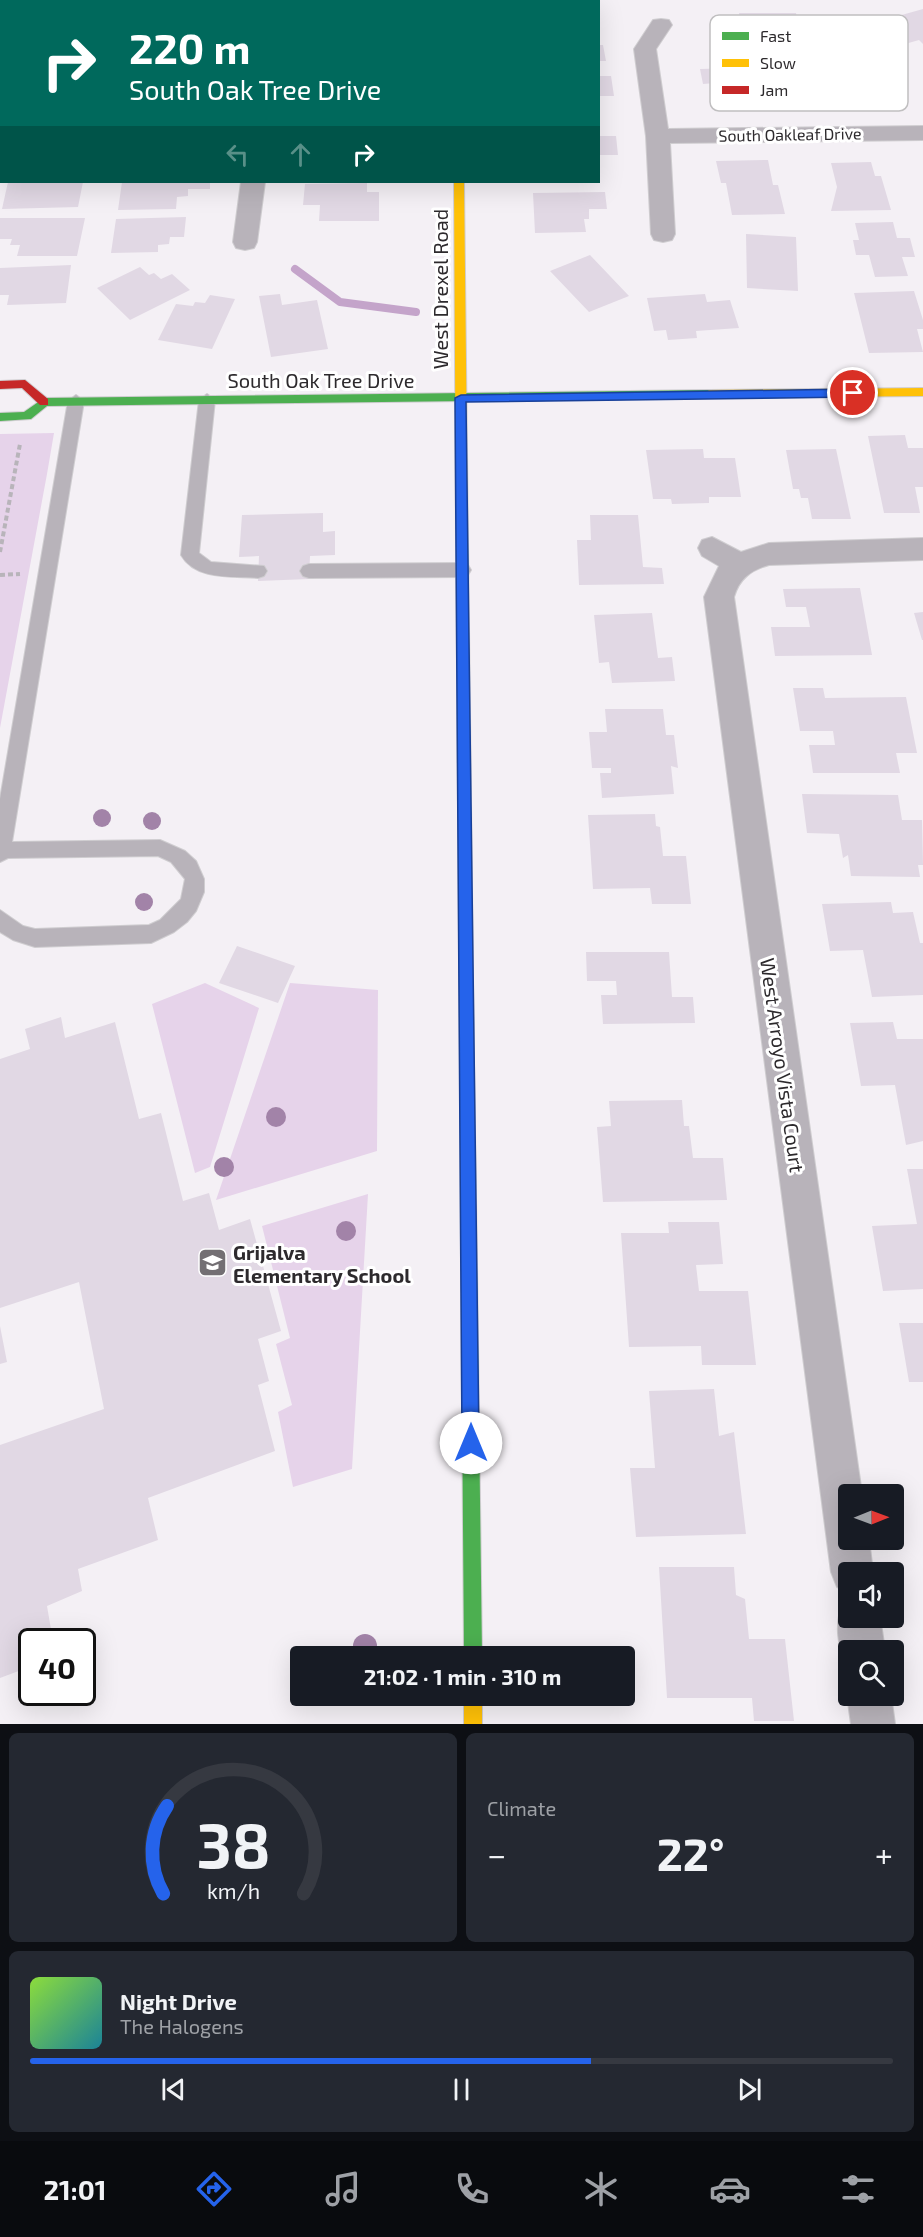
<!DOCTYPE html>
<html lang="en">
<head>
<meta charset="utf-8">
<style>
	:root { --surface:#171b24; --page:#242831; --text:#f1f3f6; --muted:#9ea1a6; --line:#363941; --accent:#2563eb }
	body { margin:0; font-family:"Exo 2",sans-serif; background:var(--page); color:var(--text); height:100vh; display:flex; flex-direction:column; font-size:22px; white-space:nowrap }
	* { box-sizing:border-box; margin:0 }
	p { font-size:20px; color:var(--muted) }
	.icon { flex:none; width:33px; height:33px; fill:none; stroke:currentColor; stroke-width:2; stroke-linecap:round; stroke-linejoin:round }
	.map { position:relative; height:1724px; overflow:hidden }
	.sheet { display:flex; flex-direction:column; gap:9px; padding:9px; background:#0d0f14; flex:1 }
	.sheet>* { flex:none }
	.guide { position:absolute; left:0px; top:0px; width:600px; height:183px; box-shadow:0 6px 24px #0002; background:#00695c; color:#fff; overflow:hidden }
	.needle { width:39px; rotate:89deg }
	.tools { position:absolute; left:838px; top:1484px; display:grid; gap:12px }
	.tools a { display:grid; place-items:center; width:66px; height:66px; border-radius:6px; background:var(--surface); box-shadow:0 6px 24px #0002; font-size:30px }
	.speed { position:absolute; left:18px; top:1628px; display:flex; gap:12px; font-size:30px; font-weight:700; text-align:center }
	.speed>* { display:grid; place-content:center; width:78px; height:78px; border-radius:50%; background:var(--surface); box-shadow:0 6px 24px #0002; line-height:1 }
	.speed .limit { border:3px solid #111; border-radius:9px; background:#fff; color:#111 }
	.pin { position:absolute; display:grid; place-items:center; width:51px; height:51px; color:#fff; margin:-26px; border:3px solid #fff; border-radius:50%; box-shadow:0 2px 6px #0007 }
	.me { position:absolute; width:66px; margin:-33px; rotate:0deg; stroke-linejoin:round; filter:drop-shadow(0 0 4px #0008) }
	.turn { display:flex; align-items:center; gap:21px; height:126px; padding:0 30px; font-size:27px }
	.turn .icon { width:78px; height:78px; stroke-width:2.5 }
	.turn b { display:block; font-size:42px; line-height:51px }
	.lanes { display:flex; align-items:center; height:57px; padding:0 30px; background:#0003; justify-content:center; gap:30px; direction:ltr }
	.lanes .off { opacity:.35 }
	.big { font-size:45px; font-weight:700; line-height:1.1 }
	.sheet .widget { flex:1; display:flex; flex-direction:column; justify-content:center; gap:9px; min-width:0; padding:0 21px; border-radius:9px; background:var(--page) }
	.sheet .dial { align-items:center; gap:0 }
	.dial svg { height:156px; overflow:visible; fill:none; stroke:var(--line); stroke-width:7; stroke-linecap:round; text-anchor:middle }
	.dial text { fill:var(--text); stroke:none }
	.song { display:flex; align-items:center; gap:18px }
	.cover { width:72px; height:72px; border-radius:9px; background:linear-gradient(135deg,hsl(90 70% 55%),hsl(190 70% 35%)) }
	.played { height:6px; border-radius:3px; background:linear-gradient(90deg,var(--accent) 65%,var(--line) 65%) }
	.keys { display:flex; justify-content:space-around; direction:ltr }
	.heat { display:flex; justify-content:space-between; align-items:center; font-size:33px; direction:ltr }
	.sheet .tiles { flex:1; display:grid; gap:9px; grid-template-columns:1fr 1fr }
	.widget:last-child { grid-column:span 2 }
	.trip { position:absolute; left:290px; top:1646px; width:345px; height:60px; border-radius:6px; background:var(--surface); box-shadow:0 6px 24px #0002; font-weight:700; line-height:60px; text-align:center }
	.tabs { display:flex; height:96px; justify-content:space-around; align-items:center; background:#090b0e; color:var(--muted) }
	.tabs .icon { width:42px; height:42px }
	.tabs .active { color:var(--accent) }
	.tabs b { font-size:27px; color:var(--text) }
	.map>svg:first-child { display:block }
	.green { fill:#e6d3ea }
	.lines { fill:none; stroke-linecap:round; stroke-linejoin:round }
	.stream { stroke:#c4a4ca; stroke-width:8 }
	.building { fill:#e1d8e4 }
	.lane-casing { stroke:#cfcdd0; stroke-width:2 }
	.street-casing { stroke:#cfcdd0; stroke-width:2 }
	.fast-casing { stroke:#cfcdd0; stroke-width:2 }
	.slow-casing { stroke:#cfcdd0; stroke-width:2 }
	.jam-casing { stroke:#cfcdd0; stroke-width:2 }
	.path { stroke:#b8b4ba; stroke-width:4; stroke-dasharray:5 3; stroke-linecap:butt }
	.lane { fill:#b8b3ba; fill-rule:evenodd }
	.street { fill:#b8b3ba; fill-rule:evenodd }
	.fast { fill:#4caf50; fill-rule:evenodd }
	.slow { fill:#ffc107; fill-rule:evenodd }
	.jam { fill:#c62828; fill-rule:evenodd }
	.tree { fill:#a283a8 }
	.route { fill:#2563eb; stroke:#184099; stroke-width:1.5 }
	.labels { text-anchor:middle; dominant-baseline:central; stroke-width:6; stroke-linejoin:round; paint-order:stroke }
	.far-street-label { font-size:16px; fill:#2d2a2d; stroke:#fff }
	.street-label { font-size:20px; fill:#2d2a2d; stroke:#fff }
	.poi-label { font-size:20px; font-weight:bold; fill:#2d2a2d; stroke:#fff; text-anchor:start }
	.key { fill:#fff; stroke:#c0bfc0; stroke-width:1.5 }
	.key-label { font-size:16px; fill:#2d2a2d }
</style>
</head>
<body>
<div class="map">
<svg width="923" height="1724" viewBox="0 0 923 1724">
	<rect width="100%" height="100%" fill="#f4f0f5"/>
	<path class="green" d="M54,433L47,474L0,728V434Z
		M205,983L259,1008L210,1167L195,1173L152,1004Z
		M290,983L378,990L377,1151L216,1200Z
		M368,1194L352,1469L293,1487L278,1412L292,1405L276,1344L290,1338L262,1226Z"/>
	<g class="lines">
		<path class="stream" d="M295,269L340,302L416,312"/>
	</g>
	<path class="building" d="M923,9V44L919,40L898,46L884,33L902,28L891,18Z
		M739,13H796L797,19H811L815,38H800L802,48H762L763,53H736L733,32H754L753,25H741Z
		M598,45H603L606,61H598Z
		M778,67L784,90H790L795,107L721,109L715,83L703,84L700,69Z
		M598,76H611L614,96H598Z
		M598,136H616L618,155H598Z
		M768,160L773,185H778L785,214L732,215L726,183H721L716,161Z
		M871,162L875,176H881L891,210L831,211L837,187L831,163Z
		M8,182H83L78,207L2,209Z
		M122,182H210V189H188V196L177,197L176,209L118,210Z
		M367,183V192H379V221H319L320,205H303L305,184Z
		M605,192L607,209H589V219H584L586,232L535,233L533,193Z
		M186,217L184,237H170L169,244L158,245V252L111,253L116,219Z
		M0,218H85L77,256H17L20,245H10L12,239H0Z
		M893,222L897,238H910L915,257H902L908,276L875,277L869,255H856L853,240H859L855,223Z
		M746,234L796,237L798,291L747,288Z
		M590,255L629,296L589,312L550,271Z
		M71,265L66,303L7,305L9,295H0V268Z
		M140,267L149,275L154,273L161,279L172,274L190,290L130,320L97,288Z
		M914,291L923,320V329H917L923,352L869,353L854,293Z
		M280,294L282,305L317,300L328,349L271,357L259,296Z
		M705,294L707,302L730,300L739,328L696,331L697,338L668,340L666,330L654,331L647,298Z
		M210,295L235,299L212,349L158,340L176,304L193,306L195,302L205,303Z
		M905,435L908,448H923V487H915L920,513H884L868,436Z
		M703,449L704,458H735L741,497H709V503L672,504L671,499H653L646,450Z
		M836,449L851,519H812L808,498H801L799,489H793L786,450Z
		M323,513V532L335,531V555L310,556L309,579L258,581L259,556L239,557L242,515Z
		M590,515H638L643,567L662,568L664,584L579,585L577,540H591Z
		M860,588L872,655L775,656L771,627H810L806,607H786L783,589Z
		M923,612V640H922L914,613Z
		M652,613L658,658L672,657L675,681L612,683L609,662L599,663L594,615Z
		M793,688H823L825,698L906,697L917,753H896L900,773H813L809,745H835L833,731H800Z
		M605,709H663L666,735H674L678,768L671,766L674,794L602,798L600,773H611V768H592L589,732H607Z
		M802,794L898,795L902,820H922L923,865H918L920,877L851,876L848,855L843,858L839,834L807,833Z
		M655,814L656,826L660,827L663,856H686L691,904H652L650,888L593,889L588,815Z
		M891,902L893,913L913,912L920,943H923V995L872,997L863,950L830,951L822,904Z
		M237,946L295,966L278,1003L219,983Z
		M586,952H669L672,997H693L695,1023L603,1024L601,995H617L616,981H587Z
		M61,1017L65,1038L115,1022L139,1119L161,1113L183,1201L209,1193L219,1230L250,1219L281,1331L258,1339L269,1381L258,1385L275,1451L148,1498L158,1540L78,1569L82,1591L47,1606L53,1641H32V1666L0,1678V1445L104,1409L79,1282L0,1308V1059L30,1049L25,1029Z
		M893,1022L897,1039H923V1141L906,1145L895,1085L861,1086L850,1023Z
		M682,1100L684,1126H689L693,1158H723L727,1200L603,1202L597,1127L611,1126L609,1101Z
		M907,1169H923V1289L883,1291L872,1226L917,1224Z
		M668,1222H719L723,1264L696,1265L699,1291H748L756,1365H702L701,1346L629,1347L621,1233H669Z
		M899,1323H923V1382H909Z
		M0,1326L7,1362L0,1364Z
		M714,1389L719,1436L734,1432L746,1534L636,1537L630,1468H655L649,1391Z
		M659,1567H734L736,1595L745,1599L749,1639H785L794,1721H754L752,1698H667Z"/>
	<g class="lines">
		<defs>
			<path id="lane" d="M207,394L215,400L199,553L211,562L264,566L267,571L264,576L258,578C233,576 196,581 181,555L199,400Z
				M76,395L84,401L12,842L160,840L185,851L196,861L204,879V892L196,911L187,922L174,932L151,943L35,947L13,940L0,932V910L23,926L35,929L149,925L160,920L181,899L185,879L171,862L158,856L8,858L0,862V799L68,401Z
				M462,563L468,565L471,570L468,575L462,577L309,578L303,576L300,571L303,566L309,564Z"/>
			<path id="street" d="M266,0H288V2H266Z
				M0,1L6,2H2L0,19Z
				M661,19L669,20L672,25L656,49L668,129L923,126V140L670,143L675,234L672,240L663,242L654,240L651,234L646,136L634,49L653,20Z
				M241,182H265L257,242L254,248L245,250L236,248L233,242Z
				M712,537L741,552L769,543L923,538V560L769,565C751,570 739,579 734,597L862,1494H849V1539H869L873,1572H849V1592L837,1587L831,1572L704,597L719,566L702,556L698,548L702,540Z
				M849,1599V1617H880L885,1650H849V1666C836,1649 835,1621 843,1602Z
				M849,1690V1695H891L895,1724H851L847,1695Z"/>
			<path id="fast" d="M453,0H461V2H453Z
				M709,390L714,394L709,398L47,406L31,419L0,421V413L24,412L44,398Z
				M462,538L468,542L474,1065L472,1070L467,1072L462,1070L460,1065L456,542Z
				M469,1257L475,1259L477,1265L482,1656H464L461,1265L463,1259Z"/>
			<path id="slow" d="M454,182H464L468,542L462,546L456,542Z
				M923,388V396L709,398L704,394L709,390Z
				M464,1695H482V1724H464Z"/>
			<path id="jam" d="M25,380L48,399V405H40L22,388L0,389V381Z
				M467,1058L472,1060L474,1065L477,1265L475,1271L469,1273L463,1271L461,1265L460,1065L462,1060Z"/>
		</defs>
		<use href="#lane" class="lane-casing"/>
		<use href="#street" class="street-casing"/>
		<use href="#fast" class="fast-casing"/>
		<use href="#slow" class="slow-casing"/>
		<use href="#jam" class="jam-casing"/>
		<path class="path" d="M0,552L20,444
			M0,575L20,574"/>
		<use href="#lane" class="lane"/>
		<use href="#street" class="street"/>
		<use href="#fast" class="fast"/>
		<use href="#slow" class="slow"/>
		<use href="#jam" class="jam"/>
	</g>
	<g class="tree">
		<circle cx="102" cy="818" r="9"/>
		<circle cx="152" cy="821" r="9"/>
		<circle cx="144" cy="902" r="9"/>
		<circle cx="276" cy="1117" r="10"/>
		<circle cx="224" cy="1167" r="10"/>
		<circle cx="346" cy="1231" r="10"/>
		<circle cx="365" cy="1646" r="12"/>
	</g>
	<path class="route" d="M853,389L858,393L853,397L466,402L479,1443L477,1449L471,1452L465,1449L462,1443L455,398L461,395Z"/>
	<defs>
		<symbol id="school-square" viewBox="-11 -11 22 22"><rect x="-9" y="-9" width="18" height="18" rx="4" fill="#736f73" stroke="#fff"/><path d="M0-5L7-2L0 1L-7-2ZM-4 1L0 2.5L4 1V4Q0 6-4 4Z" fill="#fff"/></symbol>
	</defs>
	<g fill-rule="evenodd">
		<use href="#school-square" x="196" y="1246" width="33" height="33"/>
	</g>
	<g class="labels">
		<g class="far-street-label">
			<text transform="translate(790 134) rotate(-1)">South Oakleaf Drive</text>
		</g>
		<g class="street-label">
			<text transform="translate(440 289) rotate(-90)">West Drexel Road</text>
			<text x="321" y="380">South Oak Tree Drive</text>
			<text transform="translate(783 1065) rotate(82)">West Arroyo Vista Court</text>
		</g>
		<g class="poi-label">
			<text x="233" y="1252">Grijalva<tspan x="233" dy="23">Elementary School</tspan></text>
		</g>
	</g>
	<rect x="710" y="15" width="198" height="96" rx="9" class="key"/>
	<rect x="722" y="32" width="27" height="8" fill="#4caf50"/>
	<rect x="722" y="59" width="27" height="8" fill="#ffc107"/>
	<rect x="722" y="86" width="27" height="8" fill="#c62828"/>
	<g class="key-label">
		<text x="760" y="42">Fast</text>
		<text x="760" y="69">Slow</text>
		<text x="760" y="96">Jam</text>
	</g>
</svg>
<div class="tools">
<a><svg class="needle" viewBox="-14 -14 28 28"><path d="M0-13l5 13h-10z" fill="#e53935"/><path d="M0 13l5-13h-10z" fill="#9ea1a6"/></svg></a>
<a><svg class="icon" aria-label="sound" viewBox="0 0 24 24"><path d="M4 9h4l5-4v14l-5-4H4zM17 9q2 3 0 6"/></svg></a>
<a><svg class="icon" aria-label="search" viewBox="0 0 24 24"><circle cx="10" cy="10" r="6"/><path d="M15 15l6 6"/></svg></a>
</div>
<div class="speed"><div class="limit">40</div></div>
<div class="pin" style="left:853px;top:393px;background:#d93025"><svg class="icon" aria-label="arrive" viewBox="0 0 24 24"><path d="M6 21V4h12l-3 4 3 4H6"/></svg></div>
<svg class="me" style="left:471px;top:1443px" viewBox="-20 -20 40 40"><circle r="19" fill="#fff"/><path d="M0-13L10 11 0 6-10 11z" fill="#2563eb"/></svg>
<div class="trip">21:02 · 1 min · 310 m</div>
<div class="guide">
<div class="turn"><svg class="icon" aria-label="right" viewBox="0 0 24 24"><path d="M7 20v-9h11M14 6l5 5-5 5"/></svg><div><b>220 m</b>South Oak Tree Drive</div></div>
<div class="lanes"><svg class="icon off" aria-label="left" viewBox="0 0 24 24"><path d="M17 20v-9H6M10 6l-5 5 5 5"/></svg><svg class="icon off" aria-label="ahead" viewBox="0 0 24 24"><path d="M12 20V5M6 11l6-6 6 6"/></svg><svg class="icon" aria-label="right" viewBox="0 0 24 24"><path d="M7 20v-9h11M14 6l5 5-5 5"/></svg></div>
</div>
</div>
<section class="sheet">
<div class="tiles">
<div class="widget dial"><svg viewBox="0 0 100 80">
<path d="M14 69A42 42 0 1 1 86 69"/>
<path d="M14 69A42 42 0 0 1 16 24" stroke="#2563eb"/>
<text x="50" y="56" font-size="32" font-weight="700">38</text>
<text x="50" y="72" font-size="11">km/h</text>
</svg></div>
<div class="widget"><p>Climate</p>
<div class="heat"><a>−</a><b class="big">22°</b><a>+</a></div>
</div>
<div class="widget">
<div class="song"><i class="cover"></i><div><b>Night Drive</b><p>The Halogens</p></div></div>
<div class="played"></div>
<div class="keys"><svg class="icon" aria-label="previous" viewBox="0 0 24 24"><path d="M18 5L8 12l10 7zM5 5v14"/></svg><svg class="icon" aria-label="pause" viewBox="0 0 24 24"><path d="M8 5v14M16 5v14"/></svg><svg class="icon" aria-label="next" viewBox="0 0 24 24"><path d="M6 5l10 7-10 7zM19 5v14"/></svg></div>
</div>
</div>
</section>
<nav class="tabs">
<b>21:01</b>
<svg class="icon active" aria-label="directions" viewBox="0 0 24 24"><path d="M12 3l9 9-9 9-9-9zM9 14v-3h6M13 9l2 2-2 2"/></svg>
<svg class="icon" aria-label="music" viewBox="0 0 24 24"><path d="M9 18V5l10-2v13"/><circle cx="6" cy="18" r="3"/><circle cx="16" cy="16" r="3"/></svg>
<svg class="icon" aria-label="phone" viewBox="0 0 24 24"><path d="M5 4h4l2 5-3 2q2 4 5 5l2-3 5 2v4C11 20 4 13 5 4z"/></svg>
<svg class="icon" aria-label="climate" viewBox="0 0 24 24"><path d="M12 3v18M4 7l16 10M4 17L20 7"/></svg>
<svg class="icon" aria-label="car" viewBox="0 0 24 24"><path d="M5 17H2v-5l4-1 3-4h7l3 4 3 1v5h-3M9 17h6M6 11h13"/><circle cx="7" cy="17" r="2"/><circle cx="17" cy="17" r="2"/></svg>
<svg class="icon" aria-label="filters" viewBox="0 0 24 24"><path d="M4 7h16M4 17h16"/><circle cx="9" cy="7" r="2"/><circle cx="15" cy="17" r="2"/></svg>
</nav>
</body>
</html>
